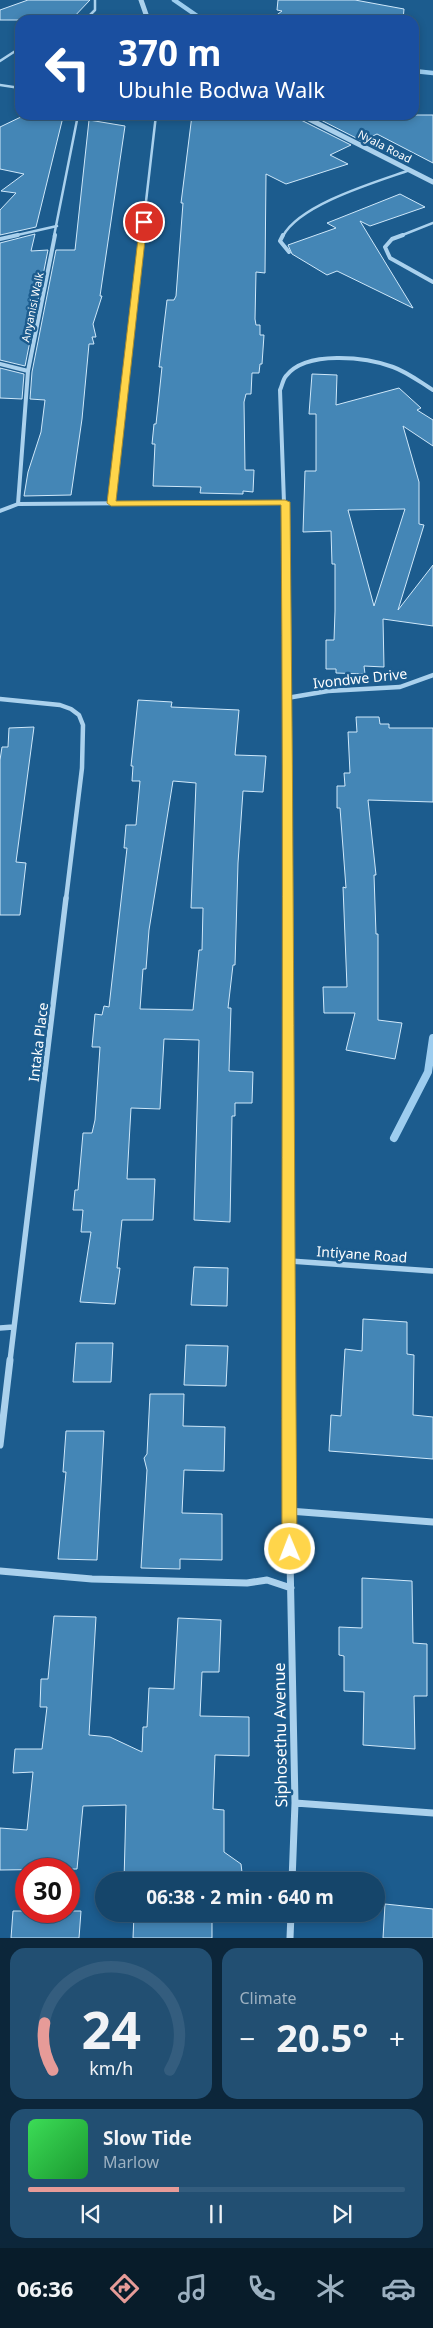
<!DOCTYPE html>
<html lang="en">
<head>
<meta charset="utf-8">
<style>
	:root { --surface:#15456a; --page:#224f72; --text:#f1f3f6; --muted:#9db1c1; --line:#345d7e; --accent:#e69b98 }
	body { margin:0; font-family:"Noto Sans",sans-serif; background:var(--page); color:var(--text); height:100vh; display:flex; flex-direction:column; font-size:19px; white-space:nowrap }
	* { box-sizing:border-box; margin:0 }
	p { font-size:16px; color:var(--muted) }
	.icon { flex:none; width:28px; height:28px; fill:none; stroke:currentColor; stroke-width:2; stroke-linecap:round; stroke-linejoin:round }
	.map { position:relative; height:1938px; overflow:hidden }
	.sheet { display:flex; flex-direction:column; gap:10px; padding:10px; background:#0c263a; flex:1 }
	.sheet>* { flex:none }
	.guide { position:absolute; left:15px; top:15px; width:404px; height:105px; border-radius:15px; box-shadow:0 2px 8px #0003,0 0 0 1px var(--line); background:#1a4fa0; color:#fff; overflow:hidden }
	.speed { position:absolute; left:15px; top:1858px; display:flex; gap:10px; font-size:25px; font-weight:700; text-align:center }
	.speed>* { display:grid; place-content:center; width:65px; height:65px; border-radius:50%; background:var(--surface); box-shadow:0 2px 8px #0003,0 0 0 1px var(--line); line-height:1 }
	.speed .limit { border:8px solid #d22; background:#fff; color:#111 }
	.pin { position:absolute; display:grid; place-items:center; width:42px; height:42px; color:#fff; margin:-21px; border:2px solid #fff; border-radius:50%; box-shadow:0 1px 5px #0007 }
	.me { position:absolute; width:55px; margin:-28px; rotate:359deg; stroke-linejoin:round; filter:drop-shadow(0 0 4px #0008) }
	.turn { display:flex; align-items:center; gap:18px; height:105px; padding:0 20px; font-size:22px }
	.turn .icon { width:65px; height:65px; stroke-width:2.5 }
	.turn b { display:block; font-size:35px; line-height:42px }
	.big { font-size:38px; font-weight:700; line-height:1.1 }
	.sheet .widget { flex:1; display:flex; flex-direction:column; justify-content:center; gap:8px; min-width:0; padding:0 18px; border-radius:15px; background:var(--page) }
	.sheet .dial { align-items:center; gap:0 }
	.dial svg { height:130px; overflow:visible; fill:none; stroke:var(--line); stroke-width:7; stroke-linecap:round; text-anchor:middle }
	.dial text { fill:var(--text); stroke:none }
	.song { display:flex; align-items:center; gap:15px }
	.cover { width:60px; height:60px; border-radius:8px; background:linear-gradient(135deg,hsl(130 70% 55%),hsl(130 70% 35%)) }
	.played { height:5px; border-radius:2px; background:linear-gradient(90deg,var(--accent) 40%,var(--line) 40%) }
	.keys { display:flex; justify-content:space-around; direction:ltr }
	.heat { display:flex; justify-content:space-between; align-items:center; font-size:28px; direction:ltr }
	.sheet .tiles { flex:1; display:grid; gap:10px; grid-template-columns:1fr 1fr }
	.widget:last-child { grid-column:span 2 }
	.trip { position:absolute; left:95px; top:1872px; width:290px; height:50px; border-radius:25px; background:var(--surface); box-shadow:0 2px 8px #0003,0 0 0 1px var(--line); font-weight:700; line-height:50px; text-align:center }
	.dock { display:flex; height:80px; justify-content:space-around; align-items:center; background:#081c2a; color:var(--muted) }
	.dock .icon { width:35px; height:35px }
	.dock .selected { color:var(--accent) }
	.dock b { font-size:22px; color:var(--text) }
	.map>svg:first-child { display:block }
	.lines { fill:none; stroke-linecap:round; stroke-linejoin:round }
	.stream-far1 { stroke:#9dcdef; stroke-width:4.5 }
	.stream { stroke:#9dcdef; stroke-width:8 }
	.building { fill:#4486b6; stroke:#cfe8fa; fill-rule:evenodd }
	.minor-far4 { stroke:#aad1ed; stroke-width:2.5 }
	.minor-far3 { stroke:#aad1ed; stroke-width:4 }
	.minor-far2 { stroke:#aad1ed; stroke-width:4.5 }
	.minor-far1 { stroke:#aad1ed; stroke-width:5.5 }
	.minor { stroke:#aad1ed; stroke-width:7 }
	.tertiary { stroke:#aad1ed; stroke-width:5 }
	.route { fill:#ffd54a; stroke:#a68a30 }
	.labels { text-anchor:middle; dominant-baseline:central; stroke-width:5; stroke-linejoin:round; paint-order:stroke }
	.far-street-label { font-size:11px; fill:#fff; stroke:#1c5c8e }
	.street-label { font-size:14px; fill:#fff; stroke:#1c5c8e }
	.near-street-label { font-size:16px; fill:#fff; stroke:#1c5c8e }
</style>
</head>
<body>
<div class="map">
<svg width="433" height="1938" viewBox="0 0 433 1938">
	<rect width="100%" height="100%" fill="#1c5c8e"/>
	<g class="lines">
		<path class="stream-far1" d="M174,0L203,20
			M414,71L433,73"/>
		<path class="stream" d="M394,1138L428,1072L433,1038"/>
	</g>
	<path class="building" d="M28,0H90L71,20H0V10Z
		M278,0H355L404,9L403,20H326L314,17L310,20H270L282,11L277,10Z
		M25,115L63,117L36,227L0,235V210L16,193L1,191L24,174L0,169V127Z
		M192,115H297L299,119L351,145L330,155L348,164L286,184L266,174L265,273L256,272L255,319L256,325H260V335H264L262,364H260L259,373H252L251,394H246L244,402L245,470H254L253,492L243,491V494L200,493L201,487L153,486L155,444H152L154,424H156L162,367H159L167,300H174L176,296L183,203H181Z
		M311,115H433V163L377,134L362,141Z
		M89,120L125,126L100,296H102L93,324L96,337H92L94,344H89L82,419L71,495L24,496L28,472L41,432L45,400L30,399L32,372L56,250H75Z
		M400,194L425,207L370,226L360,221L413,308L337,271L327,275L292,254L288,245L336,228L327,223Z
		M35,234L31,251L48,250L25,366L0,360V243Z
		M0,368L24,374L22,399L0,398Z
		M312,374L337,375L336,405L399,388L421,408L417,410L433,420V446L403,426L419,482V524L424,525L398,610L433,565V626L383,619L384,667L364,666L365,674L336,673V669H326V640H334L335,611V564H332L331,531L303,532L305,471H316V414H309ZM405,509L374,606L348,510Z
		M138,700L172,702L171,707L239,710L235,755L266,756L263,792L243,791L238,863L235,965H233L228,1008H231L229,1071L253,1072L252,1103H235V1116H232L230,1222L194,1220L199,1040L164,1039L160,1109L131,1108L127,1179H155L153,1220H122L117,1268H120L115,1304L80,1302L91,1232H81L83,1210H73L75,1190H78L83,1133H92L95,1120L100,1047H92L95,1014L102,1015L104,1006L109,1007L127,848H124L126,825H136L140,781H132L133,766H131ZM173,781L196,783L191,908H203L202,950H199L193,1010L140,1009L143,969H146L149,930Z
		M356,717H379L380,724H389V728H433V802L368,800L376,875H374L376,934H378V1020L402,1023L395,1059L346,1050L355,1013H324L323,987H347L343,887L346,888L340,808H337V786H345L344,773H350L348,732H357Z
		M34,727L16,862L26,863L20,915H0V760L2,747H8L9,728Z
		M194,1267L228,1268L227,1306L191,1305Z
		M363,1319L407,1322V1354L414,1355L413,1415L433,1417V1459L329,1451L331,1415L341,1416L345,1349L362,1351Z
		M76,1343H113L111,1382H73Z
		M186,1345L228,1346L226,1386L184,1385Z
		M150,1394H184L183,1426L225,1427L224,1471L184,1470L182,1513L222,1514V1560L180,1559V1569L141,1568L147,1470L144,1458L147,1454Z
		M66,1431H104L97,1560L58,1559L66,1472H63Z
		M362,1578L412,1581L413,1643L427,1644V1696H414L415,1749L363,1745L364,1692L344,1691V1656L339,1655V1627L362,1628Z
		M54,1616L96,1617L89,1735L110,1737L142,1752L143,1727H147L149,1688L174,1689L178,1618L221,1620L219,1672H202L200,1716L249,1717V1756L215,1755L213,1809L224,1810V1852L241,1864L243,1881H124L126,1805L83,1806L77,1869L0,1870V1828L27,1830L33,1772L13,1773L15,1749H42L47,1707H40L41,1679H48Z
		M385,1904L433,1909V1938H383Z
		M13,1911H81L79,1938H11Z
		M134,1914H212V1938H133Z"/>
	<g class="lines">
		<path class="minor-far4" d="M85,20L95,10V0
			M0,61L20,48
			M0,85L20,88
			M13,236L57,226
			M54,236L78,115
			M142,236L156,115
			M283,236C300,204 376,182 410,170
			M400,236L433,223"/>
		<path class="minor-far3" d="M283,235L280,241L289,252
			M403,235L392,239L385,247L390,258L433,282
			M0,239L18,235
			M0,364L28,371
			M111,503L142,235
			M18,504L28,371L55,235
			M0,511L18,504L285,502
			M285,531L280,390C282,386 283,379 286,376C306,350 366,357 393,367C407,372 420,382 433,390"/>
		<path class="minor-far2" d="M285,529L288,899
			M287,698L328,691L400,687L433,675
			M0,699L60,705L71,709L79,715L83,725L82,768L66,899"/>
		<path class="minor-far1" d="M288,898L290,1361
			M290,1261L433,1271
			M0,1328L13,1327
			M10,1361L66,898"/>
		<path class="minor" d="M290,1360L289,1511L295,1803L292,1881
			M0,1445L10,1360
			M289,1511L433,1522
			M0,1571L92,1579L247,1583L267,1580L291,1588
			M295,1803L433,1813
			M290,1938L291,1914"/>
		<path class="tertiary" d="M141,0L148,20
			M301,115L433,182"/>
	</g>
	<path class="route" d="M144,219L147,222L116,501L285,500L290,502C294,851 294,1200 297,1549L295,1554L290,1556L285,1554L282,1549C281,1201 284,853 281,505L111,506L107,503L140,222Z"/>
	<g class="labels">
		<g class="far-street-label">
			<text transform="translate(385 146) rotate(27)">Nyala Road</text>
			<text transform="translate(32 307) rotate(-78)">Anyanisi Walk</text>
		</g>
		<g class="street-label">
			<text transform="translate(360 678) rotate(-6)">Ivondwe Drive</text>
			<text transform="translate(38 1042) rotate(-83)">Intaka Place</text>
			<text transform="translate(362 1254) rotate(4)">Intiyane Road</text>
		</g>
		<g class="near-street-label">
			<text transform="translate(280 1735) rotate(-91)">Siphosethu Avenue</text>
		</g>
	</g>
</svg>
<div class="speed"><div class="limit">30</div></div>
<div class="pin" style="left:144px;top:222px;background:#d93025"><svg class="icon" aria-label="arrive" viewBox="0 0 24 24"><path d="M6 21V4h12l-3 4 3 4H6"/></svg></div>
<svg class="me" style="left:290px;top:1549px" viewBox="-20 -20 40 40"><circle r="17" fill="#ffd54a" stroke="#fff" stroke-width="3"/><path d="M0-11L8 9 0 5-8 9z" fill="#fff"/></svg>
<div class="trip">06:38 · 2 min · 640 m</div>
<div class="guide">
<div class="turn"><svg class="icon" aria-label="left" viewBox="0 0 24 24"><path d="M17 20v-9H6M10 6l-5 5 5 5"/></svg><div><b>370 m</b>Ubuhle Bodwa Walk</div></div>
</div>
</div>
<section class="sheet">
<div class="tiles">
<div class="widget dial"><svg viewBox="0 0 100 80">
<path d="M14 69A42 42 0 1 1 86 69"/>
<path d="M14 69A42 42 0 0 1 9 40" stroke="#e69b98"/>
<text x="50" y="56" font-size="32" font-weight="700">24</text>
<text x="50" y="72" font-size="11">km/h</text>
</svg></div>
<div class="widget"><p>Climate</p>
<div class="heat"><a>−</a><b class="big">20.5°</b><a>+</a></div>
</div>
<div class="widget">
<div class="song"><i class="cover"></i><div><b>Slow Tide</b><p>Marlow</p></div></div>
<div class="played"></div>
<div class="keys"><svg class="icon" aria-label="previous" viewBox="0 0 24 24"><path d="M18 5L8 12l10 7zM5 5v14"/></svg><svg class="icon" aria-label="pause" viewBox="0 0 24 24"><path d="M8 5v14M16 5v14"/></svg><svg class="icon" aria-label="next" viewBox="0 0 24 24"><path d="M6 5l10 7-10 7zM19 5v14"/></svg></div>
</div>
</div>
</section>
<nav class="dock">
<b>06:36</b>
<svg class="icon selected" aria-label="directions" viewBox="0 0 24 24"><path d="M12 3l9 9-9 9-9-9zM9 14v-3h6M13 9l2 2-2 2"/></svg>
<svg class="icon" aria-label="music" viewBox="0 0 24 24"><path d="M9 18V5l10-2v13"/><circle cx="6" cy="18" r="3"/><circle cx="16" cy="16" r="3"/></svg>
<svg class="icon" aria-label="phone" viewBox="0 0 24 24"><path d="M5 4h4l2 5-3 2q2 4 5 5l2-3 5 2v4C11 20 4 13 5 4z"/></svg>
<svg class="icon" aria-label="climate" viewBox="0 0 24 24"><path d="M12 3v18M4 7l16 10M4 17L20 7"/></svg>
<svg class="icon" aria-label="car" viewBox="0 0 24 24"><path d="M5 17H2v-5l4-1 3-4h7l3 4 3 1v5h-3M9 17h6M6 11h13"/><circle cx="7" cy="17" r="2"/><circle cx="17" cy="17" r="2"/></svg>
</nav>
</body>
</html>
